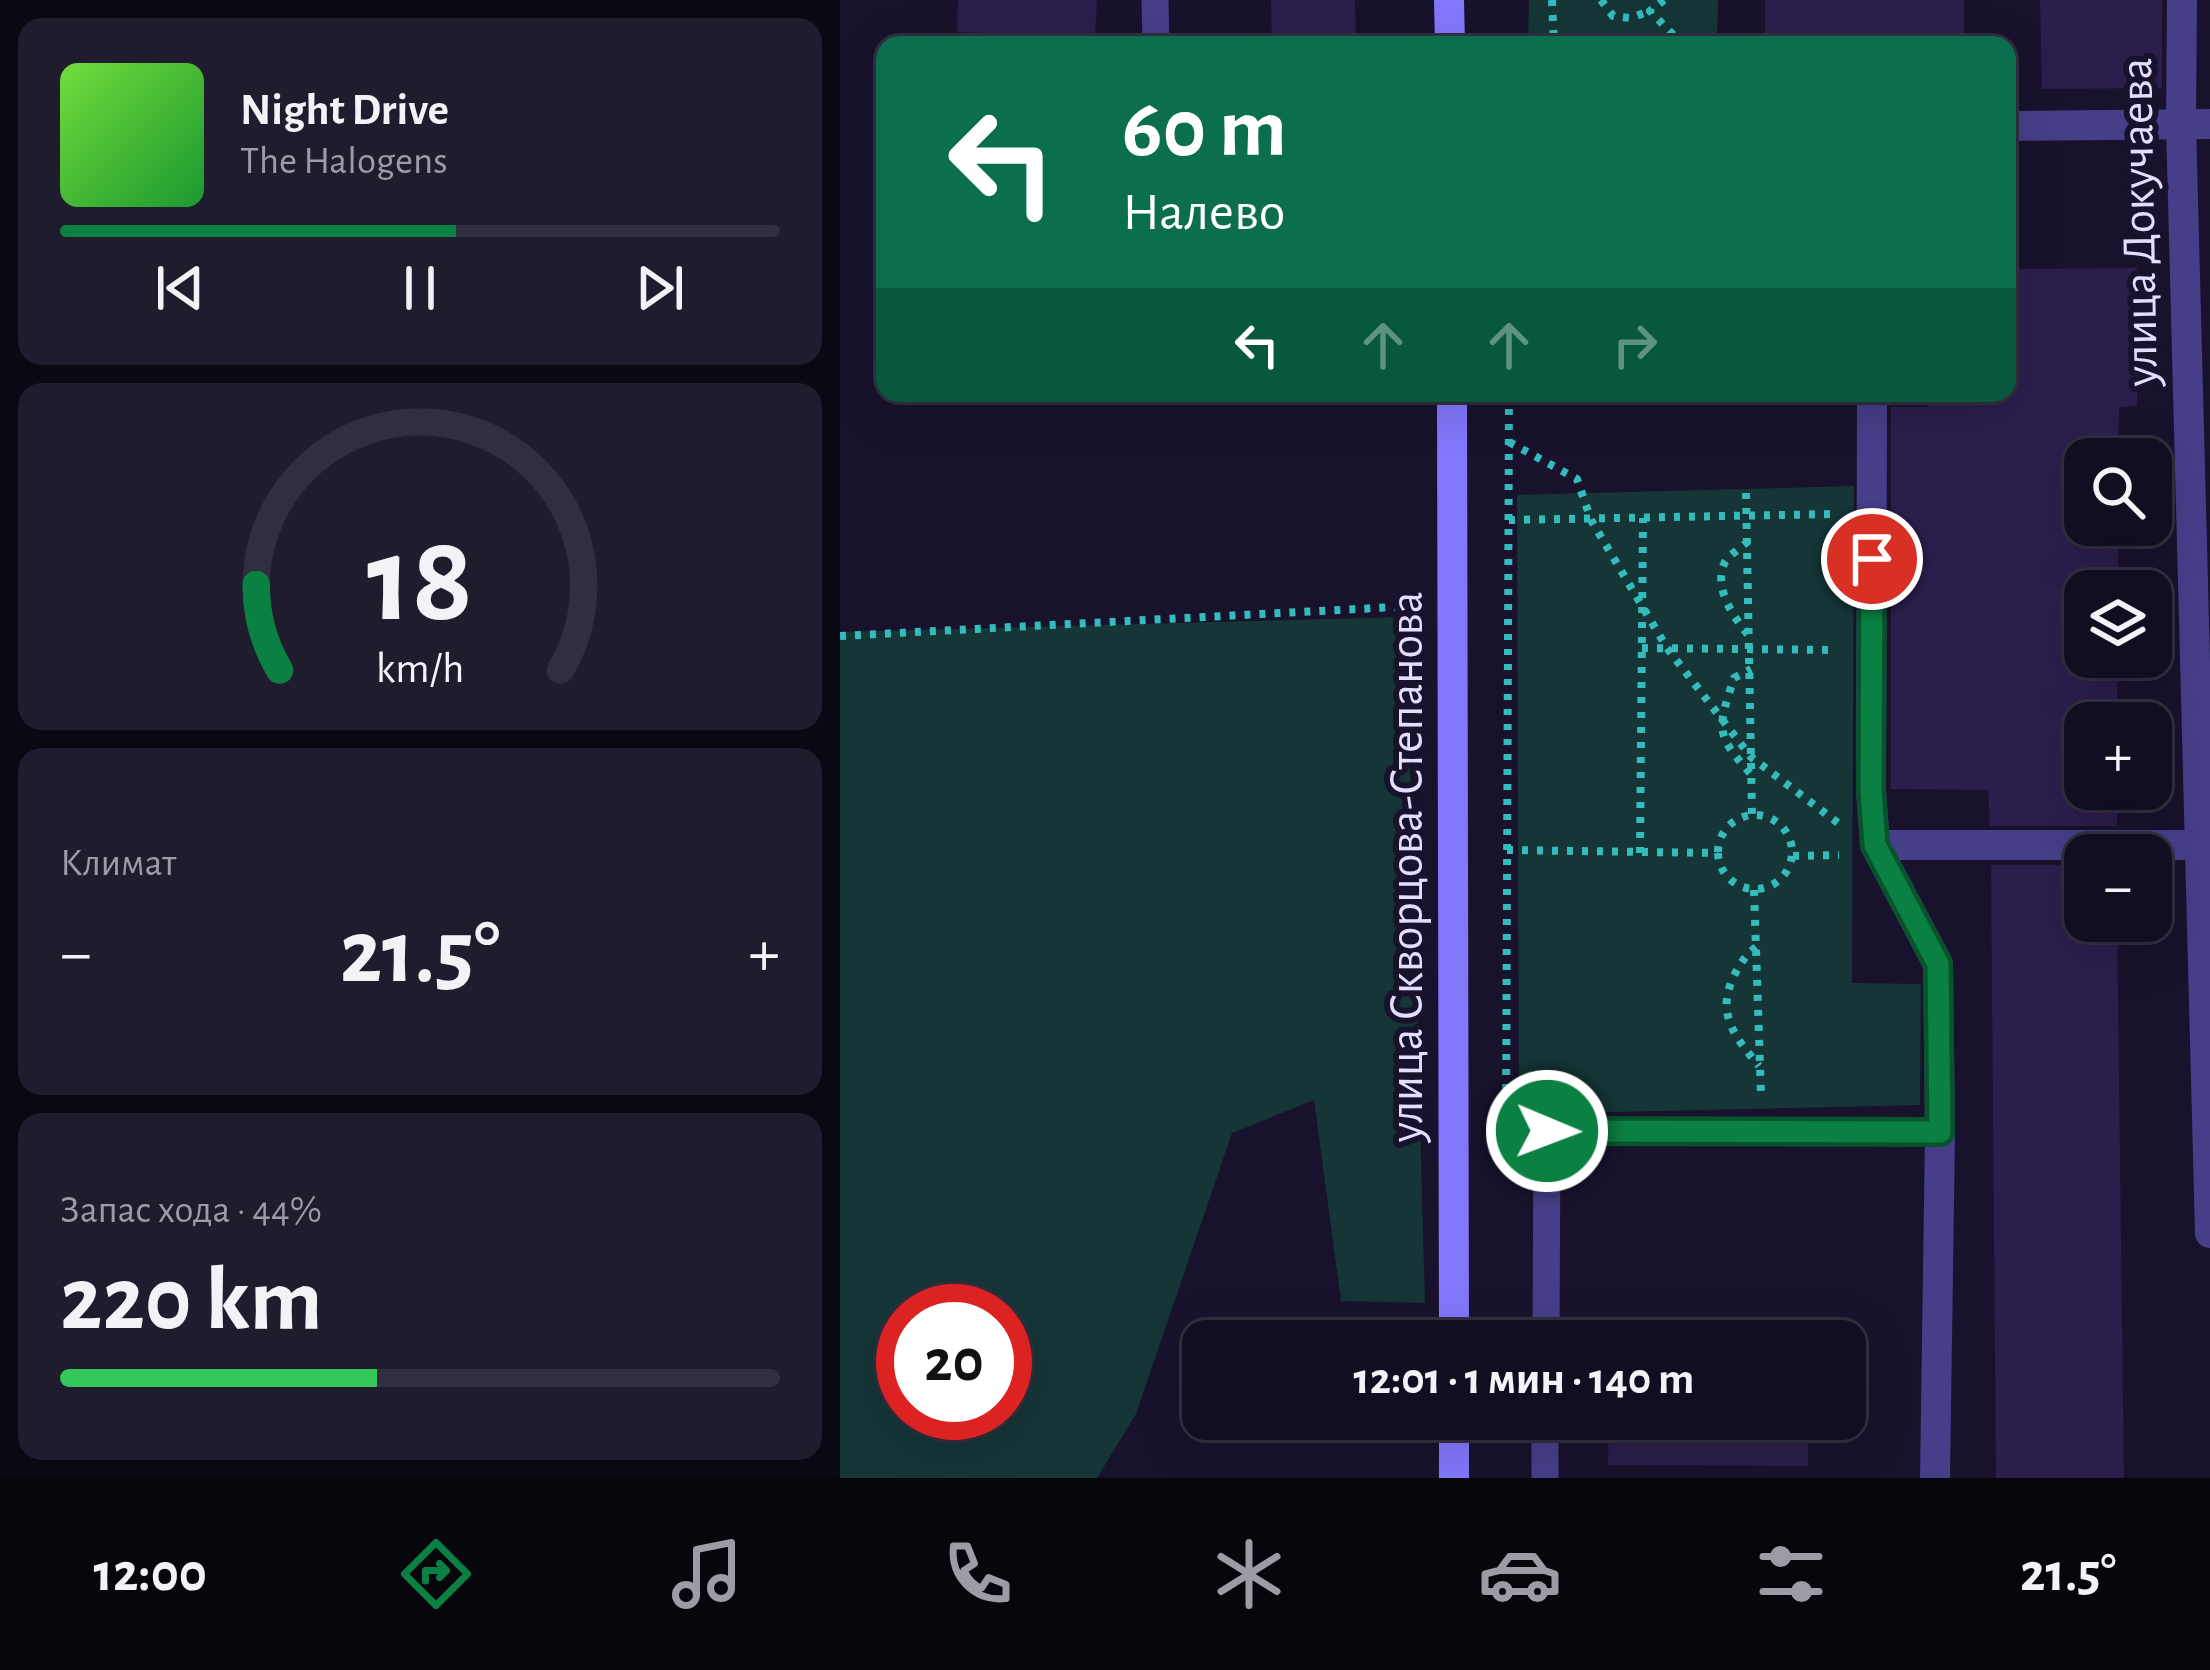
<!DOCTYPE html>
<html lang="ru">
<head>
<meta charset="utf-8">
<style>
	:root { --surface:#120e21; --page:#1f1c2e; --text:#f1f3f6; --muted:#9c9ca5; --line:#312e3f; --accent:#0b8043 }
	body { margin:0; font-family:"Alegreya Sans",sans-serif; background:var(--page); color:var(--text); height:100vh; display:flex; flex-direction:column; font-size:45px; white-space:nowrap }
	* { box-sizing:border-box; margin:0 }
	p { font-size:39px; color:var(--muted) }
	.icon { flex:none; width:66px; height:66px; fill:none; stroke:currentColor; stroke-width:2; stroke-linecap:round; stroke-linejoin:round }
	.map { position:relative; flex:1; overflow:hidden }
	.drawer { display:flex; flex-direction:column; gap:18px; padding:18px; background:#0a0812; width:840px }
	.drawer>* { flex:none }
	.hud { position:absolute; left:36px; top:36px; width:1140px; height:366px; border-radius:24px; box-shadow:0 12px 48px #0002,0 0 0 3px var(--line); background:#0b6e4f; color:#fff; overflow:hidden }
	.controls { position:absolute; left:1224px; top:438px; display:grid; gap:24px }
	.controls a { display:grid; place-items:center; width:108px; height:108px; border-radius:24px; background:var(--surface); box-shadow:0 12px 48px #0002,0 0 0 3px var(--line); font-size:60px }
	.speed { position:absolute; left:36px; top:1284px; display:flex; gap:24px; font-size:60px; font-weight:700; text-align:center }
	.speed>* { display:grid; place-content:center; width:156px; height:156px; border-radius:50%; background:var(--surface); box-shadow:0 12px 48px #0002,0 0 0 3px var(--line); line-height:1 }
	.speed .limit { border:18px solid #d22; background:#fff; color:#111 }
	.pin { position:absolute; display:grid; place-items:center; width:102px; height:102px; color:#fff; margin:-51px; border:6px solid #fff; border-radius:50%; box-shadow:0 3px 12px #0007 }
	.me { position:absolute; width:132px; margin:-66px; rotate:91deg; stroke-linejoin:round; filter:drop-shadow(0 0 9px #0008) }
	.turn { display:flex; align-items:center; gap:42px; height:252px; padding:0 48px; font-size:54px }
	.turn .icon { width:156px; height:156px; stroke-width:2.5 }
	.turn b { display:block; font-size:84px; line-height:102px }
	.lanes { display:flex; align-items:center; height:114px; padding:0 48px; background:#0003; justify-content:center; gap:60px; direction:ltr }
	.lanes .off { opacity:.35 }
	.big { font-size:90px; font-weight:700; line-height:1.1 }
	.drawer .widget { flex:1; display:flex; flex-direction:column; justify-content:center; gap:18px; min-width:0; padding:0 42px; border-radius:24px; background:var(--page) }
	.drawer .dial { align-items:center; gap:0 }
	.dial svg { height:312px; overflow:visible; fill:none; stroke:var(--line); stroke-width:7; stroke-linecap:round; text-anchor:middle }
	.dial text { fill:var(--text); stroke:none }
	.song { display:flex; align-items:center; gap:36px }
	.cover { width:144px; height:144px; border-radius:18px; background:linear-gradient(135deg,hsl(100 70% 55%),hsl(130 70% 35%)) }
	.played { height:12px; border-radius:6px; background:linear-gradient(90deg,var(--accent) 55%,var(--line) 55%) }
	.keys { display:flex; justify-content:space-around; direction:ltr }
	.heat { display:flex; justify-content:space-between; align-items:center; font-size:66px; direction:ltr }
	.charge { height:18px; border-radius:9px; background:linear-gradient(90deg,#34c759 44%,var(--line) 0) }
	.trip { position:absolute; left:342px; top:1320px; width:684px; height:120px; border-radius:24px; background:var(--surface); box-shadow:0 12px 48px #0002,0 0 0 3px var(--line); font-weight:700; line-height:120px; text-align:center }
	.menu { display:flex; height:192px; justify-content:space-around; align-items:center; background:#07060d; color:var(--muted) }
	.menu .icon { width:84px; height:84px }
	.menu .selected { color:var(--accent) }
	.menu b { font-size:54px; color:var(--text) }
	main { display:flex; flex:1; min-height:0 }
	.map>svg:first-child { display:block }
	.green { fill:#153536; fill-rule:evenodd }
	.building { fill:#2b1e4c }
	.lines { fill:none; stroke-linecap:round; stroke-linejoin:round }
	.path { stroke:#34bbbc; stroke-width:8; stroke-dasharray:6 9; stroke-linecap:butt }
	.lane { stroke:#463e89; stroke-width:27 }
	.street { stroke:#463e89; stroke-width:30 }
	.secondary { stroke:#8377fc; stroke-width:30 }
	.route-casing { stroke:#07532c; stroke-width:30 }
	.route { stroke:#0b8043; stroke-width:21 }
	.labels { text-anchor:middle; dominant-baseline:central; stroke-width:12; stroke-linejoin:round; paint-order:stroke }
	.street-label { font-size:48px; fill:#e3defe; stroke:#18122c }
</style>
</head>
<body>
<main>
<section class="drawer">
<div class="widget">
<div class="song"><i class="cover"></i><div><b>Night Drive</b><p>The Halogens</p></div></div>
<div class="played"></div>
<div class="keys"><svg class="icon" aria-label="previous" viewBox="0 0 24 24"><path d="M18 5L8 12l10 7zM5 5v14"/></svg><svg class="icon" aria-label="pause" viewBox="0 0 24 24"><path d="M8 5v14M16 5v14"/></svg><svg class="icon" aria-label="next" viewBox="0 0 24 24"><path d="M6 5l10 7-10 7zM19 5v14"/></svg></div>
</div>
<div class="widget dial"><svg viewBox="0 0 100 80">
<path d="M14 69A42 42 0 1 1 86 69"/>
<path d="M14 69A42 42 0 0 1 8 47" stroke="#0b8043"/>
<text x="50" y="56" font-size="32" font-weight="700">18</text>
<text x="50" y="72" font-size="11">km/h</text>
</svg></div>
<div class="widget"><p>Климат</p>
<div class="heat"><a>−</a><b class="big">21.5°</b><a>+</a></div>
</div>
<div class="widget"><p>Запас хода · 44%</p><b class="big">220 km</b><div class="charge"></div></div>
</section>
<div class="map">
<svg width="1370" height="1478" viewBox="0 0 1370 1478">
	<rect width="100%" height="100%" fill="#18122c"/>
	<path class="green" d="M689,0H878L877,45H688Z
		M1014,486L1012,983L1081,984L1080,1105L679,1114L677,495Z
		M566,617L585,1303L501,1301L474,1100L392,1133L296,1414L257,1478H0V632ZM63,1311H165V1413H63Z"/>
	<path class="building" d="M118,0H257L255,37L117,32Z
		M431,0H515L516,45H432Z
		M925,0H1124V45H925Z
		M1200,0H1322V88L1202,89Z
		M1297,268V406L1279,407L1278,459H1245V525H1278V591H1245V657H1277V723H1245V789H1277V826H1150L1148,790L1051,789V407H1088V393H1167V269Z
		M1151,865H1245V921H1277L1284,1478H1156Z
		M769,1419H969L968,1466L768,1465Z"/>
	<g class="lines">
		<path class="path" d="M712,0L714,45
			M761,0L773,16L790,18L810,11
			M824,0L810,11L843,45
			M669,442L737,479L751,520L827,648L911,757L998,823
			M906,493L912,815
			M669,520L994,514
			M908,541C902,547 889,555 885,562C872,588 895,619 910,637
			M0,636L575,606
			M802,648L995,650
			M910,773C874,733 878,728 894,678L911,669
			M878 852a37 37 0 1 1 74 0a37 37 0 1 1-74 0Z
			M667,850L878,853
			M800,853L803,518
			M953,856L999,855
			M914,890L921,1095
			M916,947C905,956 899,965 893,978C876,1015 896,1038 919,1066
			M666,1135L669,393"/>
		<path class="lane" d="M315,0L316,45
			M706,1341L707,1131L1100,1132
			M705,1478V1419"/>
		<path class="street" d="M1342,0L1341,124L1370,1233
			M1167,126L1370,124
			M1032,393L1031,790L1035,845L1098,964L1100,1132L1095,1478
			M1035,845H1370"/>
		<path class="secondary" d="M609,0L610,45
			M612,393L614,1341
			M614,1419V1478"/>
	</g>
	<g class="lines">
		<defs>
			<path id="route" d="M707,1131L1100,1132L1098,964L1035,845L1031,790L1032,559"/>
		</defs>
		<use href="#route" class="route-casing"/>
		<use href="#route" class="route"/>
	</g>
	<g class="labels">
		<g class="street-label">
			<text transform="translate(1300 222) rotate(-91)">улица Докучаева</text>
			<text transform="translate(568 867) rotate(-90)">улица Скворцова-Степанова</text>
		</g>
	</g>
</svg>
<div class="controls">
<a><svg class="icon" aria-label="search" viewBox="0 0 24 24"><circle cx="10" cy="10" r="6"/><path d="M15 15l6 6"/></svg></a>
<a><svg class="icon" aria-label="layers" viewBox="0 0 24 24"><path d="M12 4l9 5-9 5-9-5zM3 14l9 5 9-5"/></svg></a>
<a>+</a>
<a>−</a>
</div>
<div class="speed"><div class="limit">20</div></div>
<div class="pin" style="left:1032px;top:559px;background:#d93025"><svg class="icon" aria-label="arrive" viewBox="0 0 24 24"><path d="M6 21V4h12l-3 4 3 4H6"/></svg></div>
<svg class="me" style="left:707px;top:1131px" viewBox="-20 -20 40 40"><circle r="17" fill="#0b8043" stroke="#fff" stroke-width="3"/><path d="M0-11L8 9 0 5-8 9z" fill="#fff"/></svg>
<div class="trip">12:01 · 1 мин · 140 m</div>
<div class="hud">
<div class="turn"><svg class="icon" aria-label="left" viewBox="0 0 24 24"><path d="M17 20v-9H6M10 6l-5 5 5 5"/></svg><div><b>60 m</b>Налево</div></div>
<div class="lanes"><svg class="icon" aria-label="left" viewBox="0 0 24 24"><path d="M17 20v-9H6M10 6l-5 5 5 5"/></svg><svg class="icon off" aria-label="ahead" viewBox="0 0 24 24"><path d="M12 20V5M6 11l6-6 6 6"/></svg><svg class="icon off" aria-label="ahead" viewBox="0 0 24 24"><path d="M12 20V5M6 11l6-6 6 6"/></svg><svg class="icon off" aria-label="right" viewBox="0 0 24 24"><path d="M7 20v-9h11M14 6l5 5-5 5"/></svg></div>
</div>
</div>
</main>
<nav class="menu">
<b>12:00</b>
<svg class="icon selected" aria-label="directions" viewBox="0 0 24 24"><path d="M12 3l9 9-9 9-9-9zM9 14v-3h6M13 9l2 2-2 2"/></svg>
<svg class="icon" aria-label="music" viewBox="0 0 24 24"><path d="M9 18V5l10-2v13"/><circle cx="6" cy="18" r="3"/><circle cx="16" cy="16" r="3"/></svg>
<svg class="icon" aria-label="phone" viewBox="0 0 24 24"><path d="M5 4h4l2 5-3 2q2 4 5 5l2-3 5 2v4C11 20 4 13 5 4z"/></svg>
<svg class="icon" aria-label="climate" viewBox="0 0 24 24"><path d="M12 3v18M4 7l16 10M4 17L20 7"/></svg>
<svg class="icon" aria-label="car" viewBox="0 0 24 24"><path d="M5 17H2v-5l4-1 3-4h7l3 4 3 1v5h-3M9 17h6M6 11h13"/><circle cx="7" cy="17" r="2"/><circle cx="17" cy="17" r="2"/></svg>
<svg class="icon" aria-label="filters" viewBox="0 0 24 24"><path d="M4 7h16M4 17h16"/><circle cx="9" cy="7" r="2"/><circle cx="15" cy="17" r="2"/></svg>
<b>21.5°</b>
</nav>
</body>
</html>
